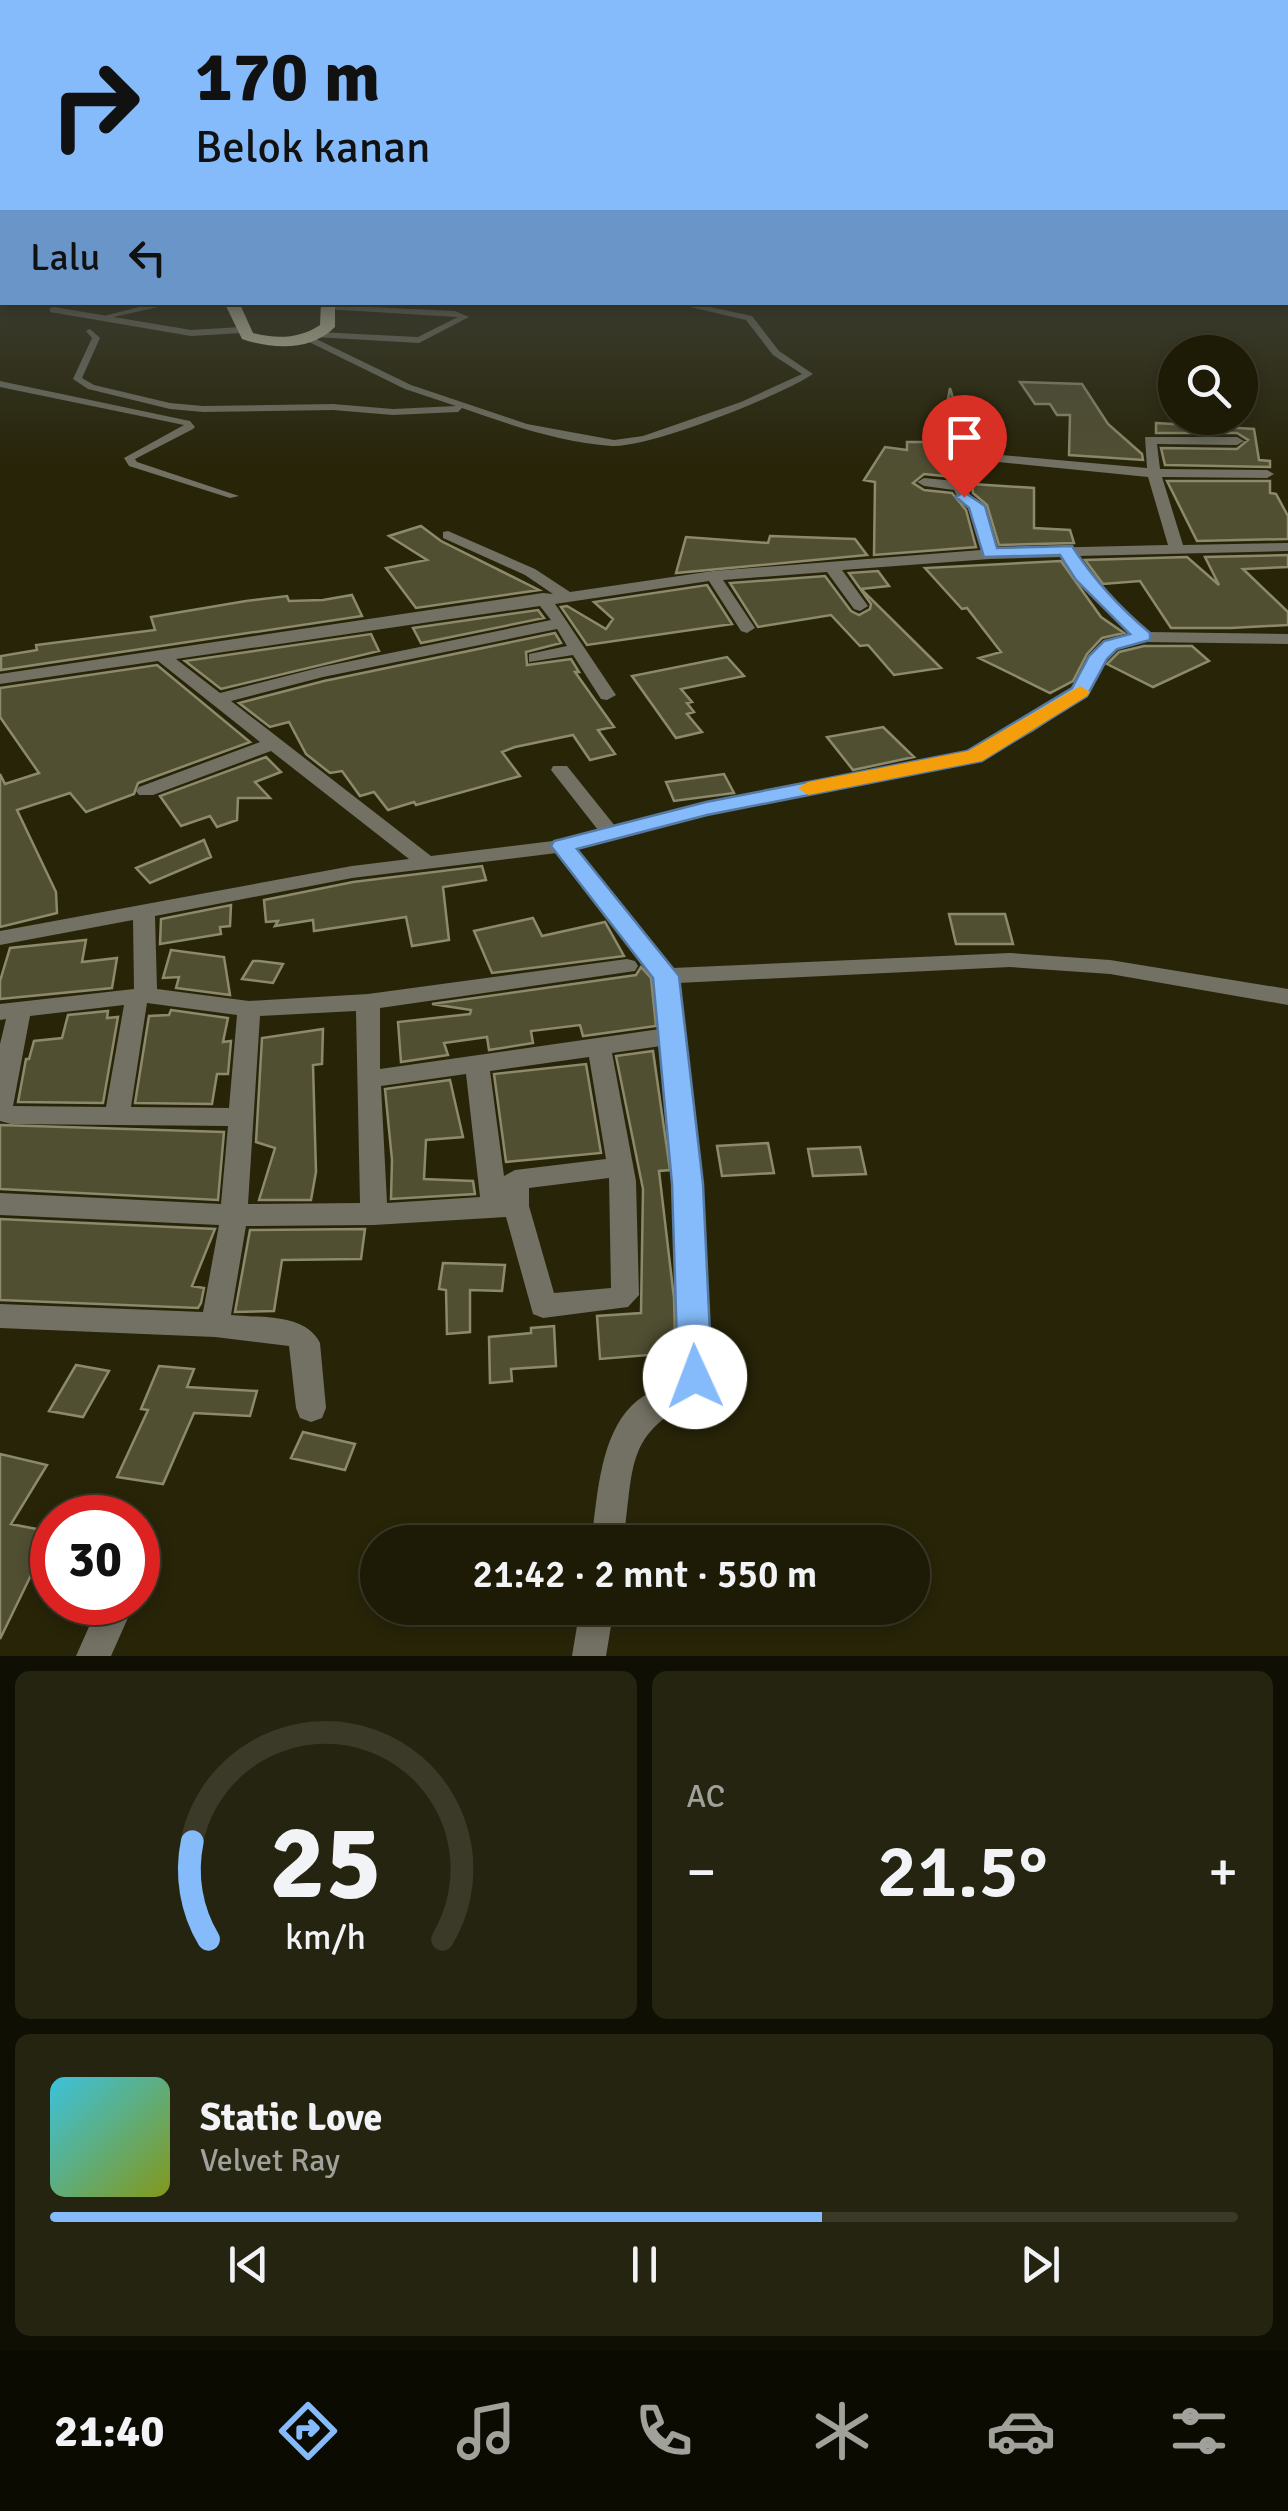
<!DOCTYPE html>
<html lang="id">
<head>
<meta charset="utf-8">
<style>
	:root { --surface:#1d1b06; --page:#252410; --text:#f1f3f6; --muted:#a0a19b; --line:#3b3928; --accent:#85bbfb }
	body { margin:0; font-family:Signika,sans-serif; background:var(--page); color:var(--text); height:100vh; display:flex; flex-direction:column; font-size:38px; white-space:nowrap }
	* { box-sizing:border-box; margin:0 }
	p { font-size:32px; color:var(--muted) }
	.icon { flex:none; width:55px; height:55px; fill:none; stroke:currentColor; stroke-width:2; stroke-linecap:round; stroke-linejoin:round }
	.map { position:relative; height:1656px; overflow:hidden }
	.panel { display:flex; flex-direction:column; gap:15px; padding:15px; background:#100f03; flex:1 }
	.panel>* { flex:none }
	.banner { position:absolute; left:0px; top:0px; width:1290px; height:305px; box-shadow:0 5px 15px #0003,0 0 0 2px var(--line); background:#85bbfb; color:#111; overflow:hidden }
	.buttons { position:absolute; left:1158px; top:335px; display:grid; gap:20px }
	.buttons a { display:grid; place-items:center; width:100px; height:100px; border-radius:50%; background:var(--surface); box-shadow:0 5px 15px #0003,0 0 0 2px var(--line); font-size:50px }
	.speed { position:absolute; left:30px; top:1495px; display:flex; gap:20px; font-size:50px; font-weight:700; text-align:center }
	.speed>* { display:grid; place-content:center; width:130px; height:130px; border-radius:50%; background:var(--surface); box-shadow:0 5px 15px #0003,0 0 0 2px var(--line); line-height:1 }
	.speed .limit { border:15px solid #d22; background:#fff; color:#111 }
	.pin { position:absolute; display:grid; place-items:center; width:85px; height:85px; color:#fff; margin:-102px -42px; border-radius:50% 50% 50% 0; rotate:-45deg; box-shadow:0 0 10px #0007 }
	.pin .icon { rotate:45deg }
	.me { position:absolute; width:110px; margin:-55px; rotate:358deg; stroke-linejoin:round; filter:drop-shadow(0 0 8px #0008) }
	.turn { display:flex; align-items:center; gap:35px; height:210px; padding:0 30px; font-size:45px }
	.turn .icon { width:130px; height:130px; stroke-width:2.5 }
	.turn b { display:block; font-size:70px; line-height:85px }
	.then { display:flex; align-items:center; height:95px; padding:0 30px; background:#0003; gap:20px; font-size:38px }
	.big { font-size:75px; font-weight:600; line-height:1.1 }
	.panel .card { flex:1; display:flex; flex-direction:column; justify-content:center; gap:15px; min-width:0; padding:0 35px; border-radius:15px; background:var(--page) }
	.panel .dial { align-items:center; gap:0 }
	.dial svg { height:260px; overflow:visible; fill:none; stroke:var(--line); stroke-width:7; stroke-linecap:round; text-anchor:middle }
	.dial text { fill:var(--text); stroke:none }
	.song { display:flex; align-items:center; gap:30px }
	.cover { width:120px; height:120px; border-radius:15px; background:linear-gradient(135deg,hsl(190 70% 55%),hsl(70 70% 35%)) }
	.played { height:10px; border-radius:5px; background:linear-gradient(90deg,var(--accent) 65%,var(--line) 65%) }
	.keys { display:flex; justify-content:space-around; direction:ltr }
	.heat { display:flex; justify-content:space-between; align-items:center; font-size:55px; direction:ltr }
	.panel .tiles { flex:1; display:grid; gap:15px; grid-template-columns:1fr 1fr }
	.card:last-child { grid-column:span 2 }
	.trip { position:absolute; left:360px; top:1525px; width:570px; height:100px; border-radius:50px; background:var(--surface); box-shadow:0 5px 15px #0003,0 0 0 2px var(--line); font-weight:600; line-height:100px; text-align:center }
	.tabs { display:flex; height:160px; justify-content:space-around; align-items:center; background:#0c0b02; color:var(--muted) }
	.tabs .icon { width:70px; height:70px }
	.tabs .on { color:var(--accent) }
	.tabs b { font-size:45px; color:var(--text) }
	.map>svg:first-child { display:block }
	.building { fill:#514f32; stroke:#8d8a6b; stroke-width:2.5 }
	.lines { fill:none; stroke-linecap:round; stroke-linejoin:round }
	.service { fill:#727163; fill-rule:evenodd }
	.minor { fill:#727163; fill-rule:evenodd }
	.trunk { fill:#d1ceb0; fill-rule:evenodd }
	.route { fill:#85bbfb; stroke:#567aa3; stroke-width:2.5 }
	.slow { fill:#f59e0b }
</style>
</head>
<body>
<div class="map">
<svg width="1288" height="1656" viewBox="0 0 1288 1656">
	<rect width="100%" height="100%" fill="#272408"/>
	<path class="building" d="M1020,382L1082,384L1108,424L1142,454L1143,460L1069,455L1070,415H1057L1050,404H1035Z
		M950,388L954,401L969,402L965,424H958L962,455L953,477L924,474L913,483L924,490L952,493L966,510L976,547L874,555L875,482L864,480L885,447L907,450V442H940Z
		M1156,423L1254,429L1259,460L1270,461V467L1165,465L1161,448L1237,449L1248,440L1237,433H1156Z
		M1167,481H1270V493L1276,494L1288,516V539L1197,541Z
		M972,484L1034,488V528L1070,530L1074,543L999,545L987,505L973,493Z
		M421,526L441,541L539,590L416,608L386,568L427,560L389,536Z
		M770,536L855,539L867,555L676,573L686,537L768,543Z
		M1288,555V567L1243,569L1288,612V625L1231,628H1171L1140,581L1103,584L1085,560L1187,557L1219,585L1205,557Z
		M1061,561L1101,617L1124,633L1102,638L1087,654L1073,681L1050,693L979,658L1001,652L967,608L962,609L925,568Z
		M878,571L889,586L861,589L941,668L894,675L868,645L860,646L831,615L758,627L730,583L825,576L851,611L859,615L870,609L871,604L849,573Z
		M707,585L732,624L587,645L561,607L567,606L606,629L613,619L594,602Z
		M352,595L362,616L1,670V656L37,650L36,645L155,630L151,617L246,601L287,596L289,601L323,600Z
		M538,610L544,618L421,643L413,628Z
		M555,633L561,643L526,652L527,665L571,659L579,672H575L614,727L598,730L615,754L590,760L573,735L515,747L502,752L520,776L416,805L414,802L388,810L374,792L360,796L342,771L330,773L306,754L289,722L270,727L239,703L324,681Z
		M371,634L379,651L221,689L185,661Z
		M1144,646H1192L1209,661L1153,687L1107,664L1119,652Z
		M727,657L744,676L681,689L692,702L687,703L694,712L687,714L702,732L676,738L632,676Z
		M157,665L250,742L138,783L134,794L86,812L70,793L17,810L56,892L57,913L0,927V774L5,784L39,773L0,717V688Z
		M883,727L914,757L853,770L827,737Z
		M266,757L281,772L255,782L270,798H238L237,820L217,827L210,816L181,826L160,796Z
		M724,774L734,793L674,801L666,782Z
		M204,840L211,857L150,883L136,868Z
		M482,866L486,880L443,887L449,940L412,946L406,917L314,931L313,920L275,926L278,921L266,922L264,900L353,882Z
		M231,905L230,926L220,927L221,934L160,944L161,919Z
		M949,914H1005L1013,944H956Z
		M533,918L542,936L605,922L624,956L492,973L474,931Z
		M86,940L82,962L117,958L112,988L0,999V981L10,948Z
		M171,950L224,957L230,995L176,988L179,977L163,978Z
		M253,961H259L283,964L273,983L242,979Z
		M641,967L651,978L656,1026L583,1036L580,1025L531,1031L533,1043L489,1050L487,1037L444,1043L448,1055L401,1062L398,1022L470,1014L471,1010L432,1004L636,975Z
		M171,1010L228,1018L223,1042L231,1041L228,1074H217L212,1104L135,1103L149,1016L169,1015Z
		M108,1011L107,1018L118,1017L103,1103L18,1102L26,1059H29L34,1041L62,1038L68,1015Z
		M323,1029L322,1064L313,1065L316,1172L311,1200H259L275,1148L256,1142L262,1038Z
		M653,1051L670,1170L659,1171L674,1298L676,1375L651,1379L648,1355L600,1359L597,1316L641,1313L643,1189L616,1056Z
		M586,1064L601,1153L506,1162L494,1074Z
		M450,1080L463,1137L426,1140L424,1179L473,1181L475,1194L391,1199L392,1160L385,1089Z
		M0,1125L224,1132L218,1200L0,1189Z
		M768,1143L774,1173L722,1176L717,1146Z
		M860,1147L866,1174L813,1176L808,1149Z
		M0,1219L215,1229L192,1286L204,1288L201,1303L198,1308L0,1300Z
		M365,1229L361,1259L282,1260L274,1311L235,1312L250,1230Z
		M443,1263L505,1265L502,1291L470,1290V1332L447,1334L446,1290L439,1289Z
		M554,1326L556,1366L511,1369L512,1381L490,1383L489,1337L531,1333V1328Z
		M76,1365L109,1371L83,1417L49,1411Z
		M159,1366L194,1369L187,1387L257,1391L250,1416L194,1413L163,1484L117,1477L148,1410L141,1409Z
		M303,1432L355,1444L345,1470L291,1458Z
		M0,1454L47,1465L11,1524L52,1532L0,1639Z"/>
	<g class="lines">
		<path class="service" d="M669,302H687L752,316L779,351L813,374C780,396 650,448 612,446C560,442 510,425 462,408L458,412L393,415L333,410L203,412L170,409L88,389L73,379L92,338L86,331L90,329L100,338L82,378L94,385L170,403L203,406L333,404L393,409L456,406L405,389L305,340L304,338L308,335L411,385L527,424L614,440L643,436L741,402L802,374L773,355L746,320Z
			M155,303L159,305L158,307L100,320L96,318Z
			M327,305L455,311L469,317L419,343L315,337L314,335L318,332L418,337L458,317L324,309L323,307Z
			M0,381L190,421L195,427L193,429L135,459L137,462L239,496L230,498L129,466L124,458L184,425L0,387Z"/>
		<path class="minor" d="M2,257V263L0,264V258Z
			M258,302H269V304L264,307Z
			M54,307L191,330L241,327L247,330L241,333L191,336L50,312V308Z
			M1145,437H1237L1244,441L1237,445L1157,444L1160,469L1267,470L1274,474L1267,478L1162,477L1183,545L1288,543V551L1078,556L1098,584L1148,632L1288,634V644L1144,642L1117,649L1105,659L1086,696L1034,731L981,761L708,814L575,849L672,968L1010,953L1110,960L1288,989V1005L1110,974L1010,967L678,983L701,1184L710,1377L702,1397C622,1432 635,1468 623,1542H591C598,1497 599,1431 638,1400C651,1390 668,1386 680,1377L675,1184L661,1046L612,1053L636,1181L639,1295L628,1307L543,1318L533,1314L506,1217L374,1225L246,1226L231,1315C260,1318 305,1313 320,1343L326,1408L322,1418L311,1422L300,1418L296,1408L289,1346L215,1337L0,1328V1304L203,1312L219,1225L0,1215V1193L221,1204L228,1126L11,1124L0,1121V1044L6,1019L0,1020V1004L134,989L133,920L0,945V931L352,866L409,859L271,751L153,795H139L136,791L139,787L260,742L158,661L0,684V674L543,593L553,594L525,575L443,538V532L448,531L535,569L570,592L713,571L981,550L969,508L959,500L954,490L924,486L917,482L924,478L955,481L966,456L965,438H975L979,453L1147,468ZM978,460L1148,477L1168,545L996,549L983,506L970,495L967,486ZM1063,557L1086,590L1132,635L1105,641L1090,656L1073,689L1022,723L968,752L706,802L615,826L567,766H553L551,770L598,830L561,840L431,856L231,701L323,677L557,629L567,646L529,654V662L573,655L601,699L607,700L616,695L555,604L709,581L741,631L747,633L755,628L723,580L827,572L854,609L860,611L868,606L842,570L990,559ZM540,606L551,620L322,667L220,693L176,659ZM557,853L655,977L660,1029L380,1069V1008L635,971L638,966L635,961L627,959L368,994L249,1001L157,989L155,916L352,878ZM147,1003L237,1015L229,1108L131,1107ZM124,1005L106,1107L13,1106L30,1016ZM356,1011L360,1203L248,1204L260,1016ZM589,1057L606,1159L515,1170L504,1176L490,1071ZM466,1074L480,1197L387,1203L381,1086ZM609,1178L611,1288L554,1293L529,1206V1188Z
			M143,1530L155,1535L159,1546L150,1570L138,1575V1532Z
			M100,1602H135L111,1656H76Z
			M580,1608H614L606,1656H572Z"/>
		<path class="trunk" d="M0,280H2V288H0Z
			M224,302H239L253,333C276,339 299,339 320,325L321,302H335V327C310,352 272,349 242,339Z"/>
	</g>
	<linearGradient id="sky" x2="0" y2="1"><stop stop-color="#151404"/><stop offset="0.5" stop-color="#41453d"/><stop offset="1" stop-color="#41453d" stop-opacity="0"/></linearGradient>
	<rect width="1288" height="467" fill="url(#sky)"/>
	<path class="route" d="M964,492L985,506L997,548L1072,546C1094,580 1119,607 1150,633V640L1117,649L1107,659L1087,696L982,761L707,815L577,849L679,976L703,1184L712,1377L707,1388L695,1392L683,1388L678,1377L672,1184L653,978L551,846L554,841L706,802L967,751L1072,688L1089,656L1104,641L1130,634L1076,580L1060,555L984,557L969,508L956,497Z"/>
	<path class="slow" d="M1080,686L1090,692L1087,696L982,761L808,795L798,788L808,782L968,751Z"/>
</svg>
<div class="buttons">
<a><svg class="icon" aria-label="search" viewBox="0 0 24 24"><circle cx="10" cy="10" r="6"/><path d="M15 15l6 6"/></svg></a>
</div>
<div class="speed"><div class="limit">30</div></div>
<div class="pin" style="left:964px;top:497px;background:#d93025"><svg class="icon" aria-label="arrive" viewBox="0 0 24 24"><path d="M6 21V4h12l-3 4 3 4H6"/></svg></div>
<svg class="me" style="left:695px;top:1377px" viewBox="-20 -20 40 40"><circle r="19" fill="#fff"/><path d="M0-13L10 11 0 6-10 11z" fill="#85bbfb"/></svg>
<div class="trip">21:42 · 2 mnt · 550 m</div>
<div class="banner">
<div class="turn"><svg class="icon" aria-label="right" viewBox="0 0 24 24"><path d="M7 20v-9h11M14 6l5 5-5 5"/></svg><div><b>170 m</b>Belok kanan</div></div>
<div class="then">Lalu<svg class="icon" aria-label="left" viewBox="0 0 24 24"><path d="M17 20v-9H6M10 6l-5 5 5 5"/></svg></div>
</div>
</div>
<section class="panel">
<div class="tiles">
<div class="card dial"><svg viewBox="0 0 100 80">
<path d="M14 69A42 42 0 1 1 86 69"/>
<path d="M14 69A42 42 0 0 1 9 39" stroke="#85bbfb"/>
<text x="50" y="56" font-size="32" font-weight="700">25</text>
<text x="50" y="72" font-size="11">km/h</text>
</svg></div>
<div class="card"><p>AC</p>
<div class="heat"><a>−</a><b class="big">21.5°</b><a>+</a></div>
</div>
<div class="card">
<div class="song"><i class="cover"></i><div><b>Static Love</b><p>Velvet Ray</p></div></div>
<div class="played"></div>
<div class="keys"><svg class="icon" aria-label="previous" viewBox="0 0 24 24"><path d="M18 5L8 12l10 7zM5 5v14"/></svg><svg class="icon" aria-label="pause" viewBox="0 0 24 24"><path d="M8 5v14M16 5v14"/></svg><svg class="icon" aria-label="next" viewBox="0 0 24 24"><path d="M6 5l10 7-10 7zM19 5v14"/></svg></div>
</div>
</div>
</section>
<nav class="tabs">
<b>21:40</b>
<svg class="icon on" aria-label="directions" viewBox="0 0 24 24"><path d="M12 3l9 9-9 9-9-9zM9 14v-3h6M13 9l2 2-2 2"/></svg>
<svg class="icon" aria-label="music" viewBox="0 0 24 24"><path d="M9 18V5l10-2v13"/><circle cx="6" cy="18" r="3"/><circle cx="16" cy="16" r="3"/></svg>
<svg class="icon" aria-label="phone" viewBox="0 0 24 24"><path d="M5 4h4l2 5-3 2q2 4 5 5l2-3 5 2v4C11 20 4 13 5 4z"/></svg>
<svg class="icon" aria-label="climate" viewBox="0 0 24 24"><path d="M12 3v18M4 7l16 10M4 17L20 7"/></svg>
<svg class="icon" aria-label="car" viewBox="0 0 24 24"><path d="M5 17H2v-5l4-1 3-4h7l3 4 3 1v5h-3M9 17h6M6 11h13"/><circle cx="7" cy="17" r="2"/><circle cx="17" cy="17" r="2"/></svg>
<svg class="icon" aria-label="filters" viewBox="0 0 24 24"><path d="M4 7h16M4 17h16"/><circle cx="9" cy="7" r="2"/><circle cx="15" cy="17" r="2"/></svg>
</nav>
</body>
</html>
